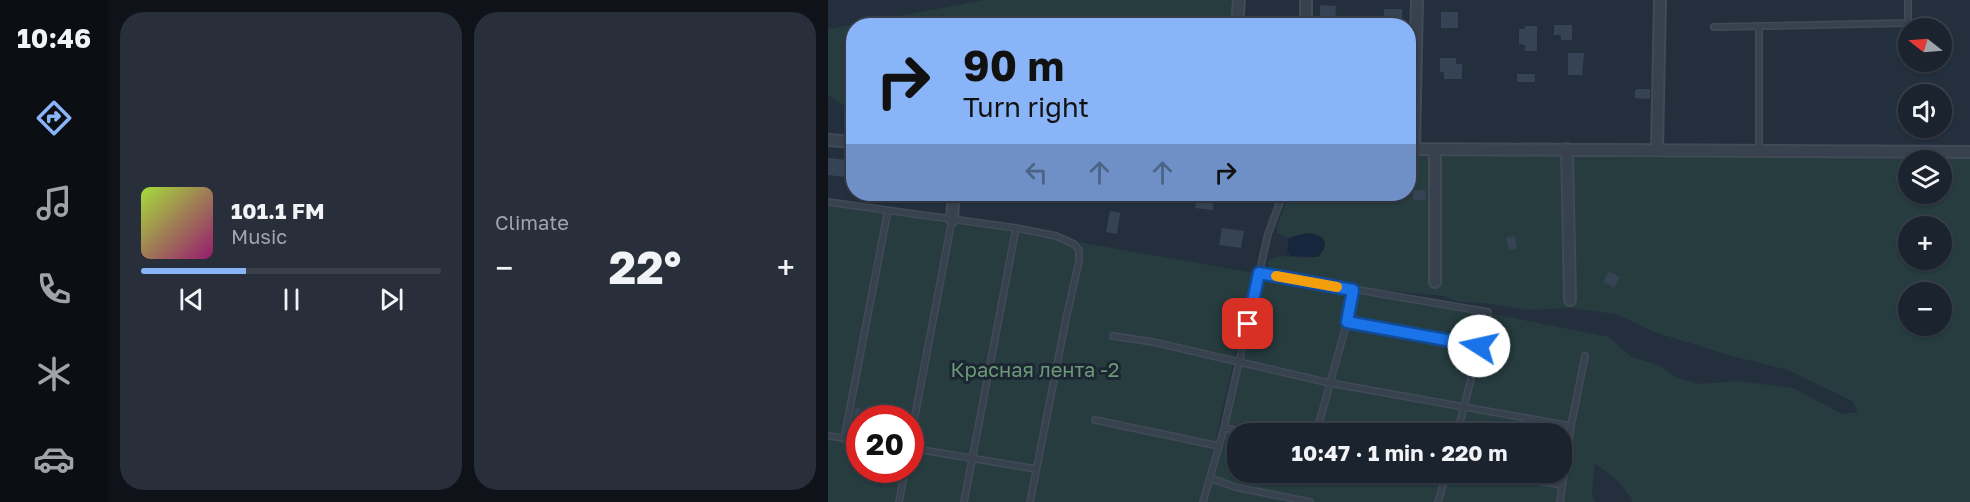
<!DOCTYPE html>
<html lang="en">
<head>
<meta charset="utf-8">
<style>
	:root { --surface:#1b232e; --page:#282f3a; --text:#f1f3f6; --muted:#a0a4aa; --line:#39404a; --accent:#8ab4f8 }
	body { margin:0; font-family:"Golos Text",sans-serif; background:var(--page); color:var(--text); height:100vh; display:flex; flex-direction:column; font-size:22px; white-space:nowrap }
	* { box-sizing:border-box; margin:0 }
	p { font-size:20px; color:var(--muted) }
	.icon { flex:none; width:33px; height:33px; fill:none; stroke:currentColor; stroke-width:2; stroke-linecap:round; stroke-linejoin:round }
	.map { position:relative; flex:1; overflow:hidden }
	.panel { display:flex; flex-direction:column; gap:12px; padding:12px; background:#0f1319; width:720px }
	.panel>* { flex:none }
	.guide { position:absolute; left:18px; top:18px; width:570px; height:183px; border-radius:24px; box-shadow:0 2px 4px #0004,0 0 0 2px var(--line); background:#8ab4f8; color:#111; overflow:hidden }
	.needle { width:39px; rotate:287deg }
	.controls { position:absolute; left:1070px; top:18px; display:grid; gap:12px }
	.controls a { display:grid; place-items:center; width:54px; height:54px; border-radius:50%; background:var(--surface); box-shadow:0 2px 4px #0004,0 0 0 2px var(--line); font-size:30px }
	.speed { position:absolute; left:18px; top:405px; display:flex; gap:12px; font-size:30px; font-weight:700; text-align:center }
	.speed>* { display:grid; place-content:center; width:78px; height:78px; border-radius:50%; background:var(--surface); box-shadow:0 2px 4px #0004,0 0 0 2px var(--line); line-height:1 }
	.speed .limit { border:9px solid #d22; background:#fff; color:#111 }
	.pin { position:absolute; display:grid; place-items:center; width:51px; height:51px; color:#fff; margin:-26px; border-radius:12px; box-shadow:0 3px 9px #0006 }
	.me { position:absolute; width:66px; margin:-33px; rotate:280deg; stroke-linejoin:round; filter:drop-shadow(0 0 4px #0008) }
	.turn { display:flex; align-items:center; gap:21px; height:126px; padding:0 18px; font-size:27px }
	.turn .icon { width:78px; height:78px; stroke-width:2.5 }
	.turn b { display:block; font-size:42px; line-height:51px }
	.lanes { display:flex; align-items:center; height:57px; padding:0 18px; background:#0003; justify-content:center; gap:30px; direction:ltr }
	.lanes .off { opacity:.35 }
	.big { font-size:45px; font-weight:700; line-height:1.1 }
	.panel .tile { flex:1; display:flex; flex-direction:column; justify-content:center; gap:9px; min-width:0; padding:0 21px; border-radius:24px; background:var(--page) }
	.song { display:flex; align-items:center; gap:18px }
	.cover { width:72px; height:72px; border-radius:9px; background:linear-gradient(135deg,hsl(80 70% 55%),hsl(320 70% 35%)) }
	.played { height:6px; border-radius:3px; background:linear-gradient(90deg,var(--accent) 35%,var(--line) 35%) }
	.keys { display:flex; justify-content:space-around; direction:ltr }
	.heat { display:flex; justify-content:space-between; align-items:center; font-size:33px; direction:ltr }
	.panel .tiles { flex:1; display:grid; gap:12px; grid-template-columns:repeat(2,1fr) }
	.trip { position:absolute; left:399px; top:423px; width:345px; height:60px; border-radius:24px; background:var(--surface); box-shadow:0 2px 4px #0004,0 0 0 2px var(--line); font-weight:700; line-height:60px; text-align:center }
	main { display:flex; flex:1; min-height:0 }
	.tabs { display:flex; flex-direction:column; width:108px; justify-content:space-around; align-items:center; background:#0b0e12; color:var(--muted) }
	.tabs .icon { width:42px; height:42px }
	.tabs .selected { color:var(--accent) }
	.tabs b { font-size:27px; color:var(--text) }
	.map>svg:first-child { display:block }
	.green { fill:#263c3f; fill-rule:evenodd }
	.water { fill:#17263c }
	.building { fill:#364354 }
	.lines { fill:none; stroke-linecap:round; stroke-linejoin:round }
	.lane-casing { stroke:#414a57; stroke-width:8 }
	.street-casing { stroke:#414a57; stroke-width:14 }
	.lane { stroke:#38414e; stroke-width:5 }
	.street { stroke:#38414e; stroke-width:10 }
	.route-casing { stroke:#114b97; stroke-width:15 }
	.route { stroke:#1a73e8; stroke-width:10 }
	.slow { stroke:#f59e0b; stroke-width:10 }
	.labels { text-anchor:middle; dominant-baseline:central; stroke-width:6; stroke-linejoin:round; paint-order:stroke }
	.park-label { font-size:20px; fill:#6b9a76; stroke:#1d2633 }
</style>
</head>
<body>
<main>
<nav class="tabs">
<b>10:46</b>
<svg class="icon selected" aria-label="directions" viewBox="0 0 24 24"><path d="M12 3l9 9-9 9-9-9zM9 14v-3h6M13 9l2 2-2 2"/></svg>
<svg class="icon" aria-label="music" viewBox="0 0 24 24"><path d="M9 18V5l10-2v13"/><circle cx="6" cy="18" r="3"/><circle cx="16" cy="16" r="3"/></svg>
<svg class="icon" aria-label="phone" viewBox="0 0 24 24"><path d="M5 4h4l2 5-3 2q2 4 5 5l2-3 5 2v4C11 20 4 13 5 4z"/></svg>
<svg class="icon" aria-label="climate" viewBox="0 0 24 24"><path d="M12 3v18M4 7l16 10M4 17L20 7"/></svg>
<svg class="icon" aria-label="car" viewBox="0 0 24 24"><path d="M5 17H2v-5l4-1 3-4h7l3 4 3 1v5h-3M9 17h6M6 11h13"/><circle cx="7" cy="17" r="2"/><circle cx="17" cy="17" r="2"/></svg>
</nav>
<section class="panel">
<div class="tiles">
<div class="tile">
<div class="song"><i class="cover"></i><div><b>101.1 FM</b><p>Music</p></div></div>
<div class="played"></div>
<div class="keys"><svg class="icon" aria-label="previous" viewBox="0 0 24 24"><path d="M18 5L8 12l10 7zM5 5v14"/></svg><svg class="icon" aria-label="pause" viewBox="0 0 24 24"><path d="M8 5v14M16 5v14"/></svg><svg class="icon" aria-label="next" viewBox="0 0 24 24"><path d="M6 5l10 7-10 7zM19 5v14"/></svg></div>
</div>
<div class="tile"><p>Climate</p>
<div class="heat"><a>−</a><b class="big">22°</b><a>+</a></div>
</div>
</div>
</section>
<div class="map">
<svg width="1142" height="502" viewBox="0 0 1142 502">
	<rect width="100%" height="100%" fill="#242f3e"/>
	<path class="green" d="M157,0H406L403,25L26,26L25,112L0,95V29Z
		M581,152L925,154L1108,160L1142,158V502H804V499L790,481L767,463L764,494L767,502H377L431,274L660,313L781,337L803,357L830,365L849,378L873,384L910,381L965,388L1014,414L1030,412L1024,401L960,370L904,356L826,332L788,314L742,308L700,310L657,303L631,302L616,296L534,288L443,270L439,263L441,260L451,256L484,258L496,250L497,243L494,237L469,235L461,238L449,233V226L461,194H580ZM1080,160H1113V194H1080ZM1080,226H1113V260H1080ZM1080,292H1113V326H1080ZM410,434H734V472H410Z
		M0,202L188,228L239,240L426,273L373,502H0ZM32,418H82V470H32Z"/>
	<path class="water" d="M478,233C496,234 503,242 490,257L463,256L459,250L461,238Z"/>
	<path class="building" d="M492,5L508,6L507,26H492Z
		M556,9H574V26H556Z
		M613,12H630V28H613Z
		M726,25H744V40H733V35H726Z
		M697,26H709V51H697V45L691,44V29H697Z
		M740,53H756L754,75H740Z
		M612,58H628V64H634V79H616V72H612Z
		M689,74H707V82H689Z
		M809,89H822V99L807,98V91Z
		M0,158L20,160L18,177L0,175Z
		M585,190H597L598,200H585Z
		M337,194H386L385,210L367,208L368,202L337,198Z
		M402,194H419L418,203L402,201Z
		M282,211L292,213L289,234L278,232Z
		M394,228L416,231L413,248L391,245Z
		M687,236L689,249L681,250L678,238Z
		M781,271L792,277L786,288L775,282Z
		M27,408H32V411L49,413L48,418H32V435L23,434Z"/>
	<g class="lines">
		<defs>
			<path id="lane" d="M931,26V150
				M886,27L1080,23V0
				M0,202L188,228L228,236L246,244L251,250V261L238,319L202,502
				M431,273L660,312L629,434
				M519,322L651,346
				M285,336L325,342L502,383L743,426
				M267,420L391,446
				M396,428L433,434
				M488,434L519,322L525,290
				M0,436L32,440
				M16,439L60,210
				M82,442L124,220
				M82,448L208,469
				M657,472L734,485
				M382,478L407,487L482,502
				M71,502L77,470
				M136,502L188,228
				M375,502L396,428L440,234L455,194
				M610,502L619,472
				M732,502L743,426L757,356"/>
			<path id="street" d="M478,0V26
				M409,26L411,0
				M0,140L26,142
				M580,149L1142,152
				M586,149L589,0
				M739,149L742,300
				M829,149L832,0
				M123,194L125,203L124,220
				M607,282V149"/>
		</defs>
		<use href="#lane" class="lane-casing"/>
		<use href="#street" class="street-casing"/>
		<use href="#lane" class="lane"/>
		<use href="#street" class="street"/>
	</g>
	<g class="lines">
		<defs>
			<path id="route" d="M420,324L431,273L525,290L519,322L651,346"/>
		</defs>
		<use href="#route" class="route-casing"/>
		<use href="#route" class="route"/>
		<path class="slow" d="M448,276L509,287"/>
	</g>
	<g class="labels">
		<g class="park-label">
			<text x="207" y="369">Красная лента -2</text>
		</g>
	</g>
</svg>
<div class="controls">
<a><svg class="needle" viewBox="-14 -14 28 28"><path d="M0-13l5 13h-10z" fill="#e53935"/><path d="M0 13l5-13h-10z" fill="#a0a4aa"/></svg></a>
<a><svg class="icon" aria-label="sound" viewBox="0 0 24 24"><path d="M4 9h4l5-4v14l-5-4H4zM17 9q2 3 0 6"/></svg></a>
<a><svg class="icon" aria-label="layers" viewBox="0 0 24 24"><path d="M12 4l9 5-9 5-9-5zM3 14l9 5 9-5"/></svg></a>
<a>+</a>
<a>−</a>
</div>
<div class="speed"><div class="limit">20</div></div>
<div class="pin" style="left:420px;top:324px;background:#d93025"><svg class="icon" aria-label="arrive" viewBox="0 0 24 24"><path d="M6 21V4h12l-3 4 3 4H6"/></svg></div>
<svg class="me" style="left:651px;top:346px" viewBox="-20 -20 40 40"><circle r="19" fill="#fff"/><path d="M0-13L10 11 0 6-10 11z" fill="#1a73e8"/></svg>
<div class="trip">10:47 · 1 min · 220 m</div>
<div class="guide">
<div class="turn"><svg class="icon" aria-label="right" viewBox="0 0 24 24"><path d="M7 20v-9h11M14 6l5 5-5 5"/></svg><div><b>90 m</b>Turn right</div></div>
<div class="lanes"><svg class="icon off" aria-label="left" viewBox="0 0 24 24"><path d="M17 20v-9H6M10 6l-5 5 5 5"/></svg><svg class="icon off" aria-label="ahead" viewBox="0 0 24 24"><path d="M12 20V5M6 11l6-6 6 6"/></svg><svg class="icon off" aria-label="ahead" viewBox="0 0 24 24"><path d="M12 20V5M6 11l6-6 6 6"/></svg><svg class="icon" aria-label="right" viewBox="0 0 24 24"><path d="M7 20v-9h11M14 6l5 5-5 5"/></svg></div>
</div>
</div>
</main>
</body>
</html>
